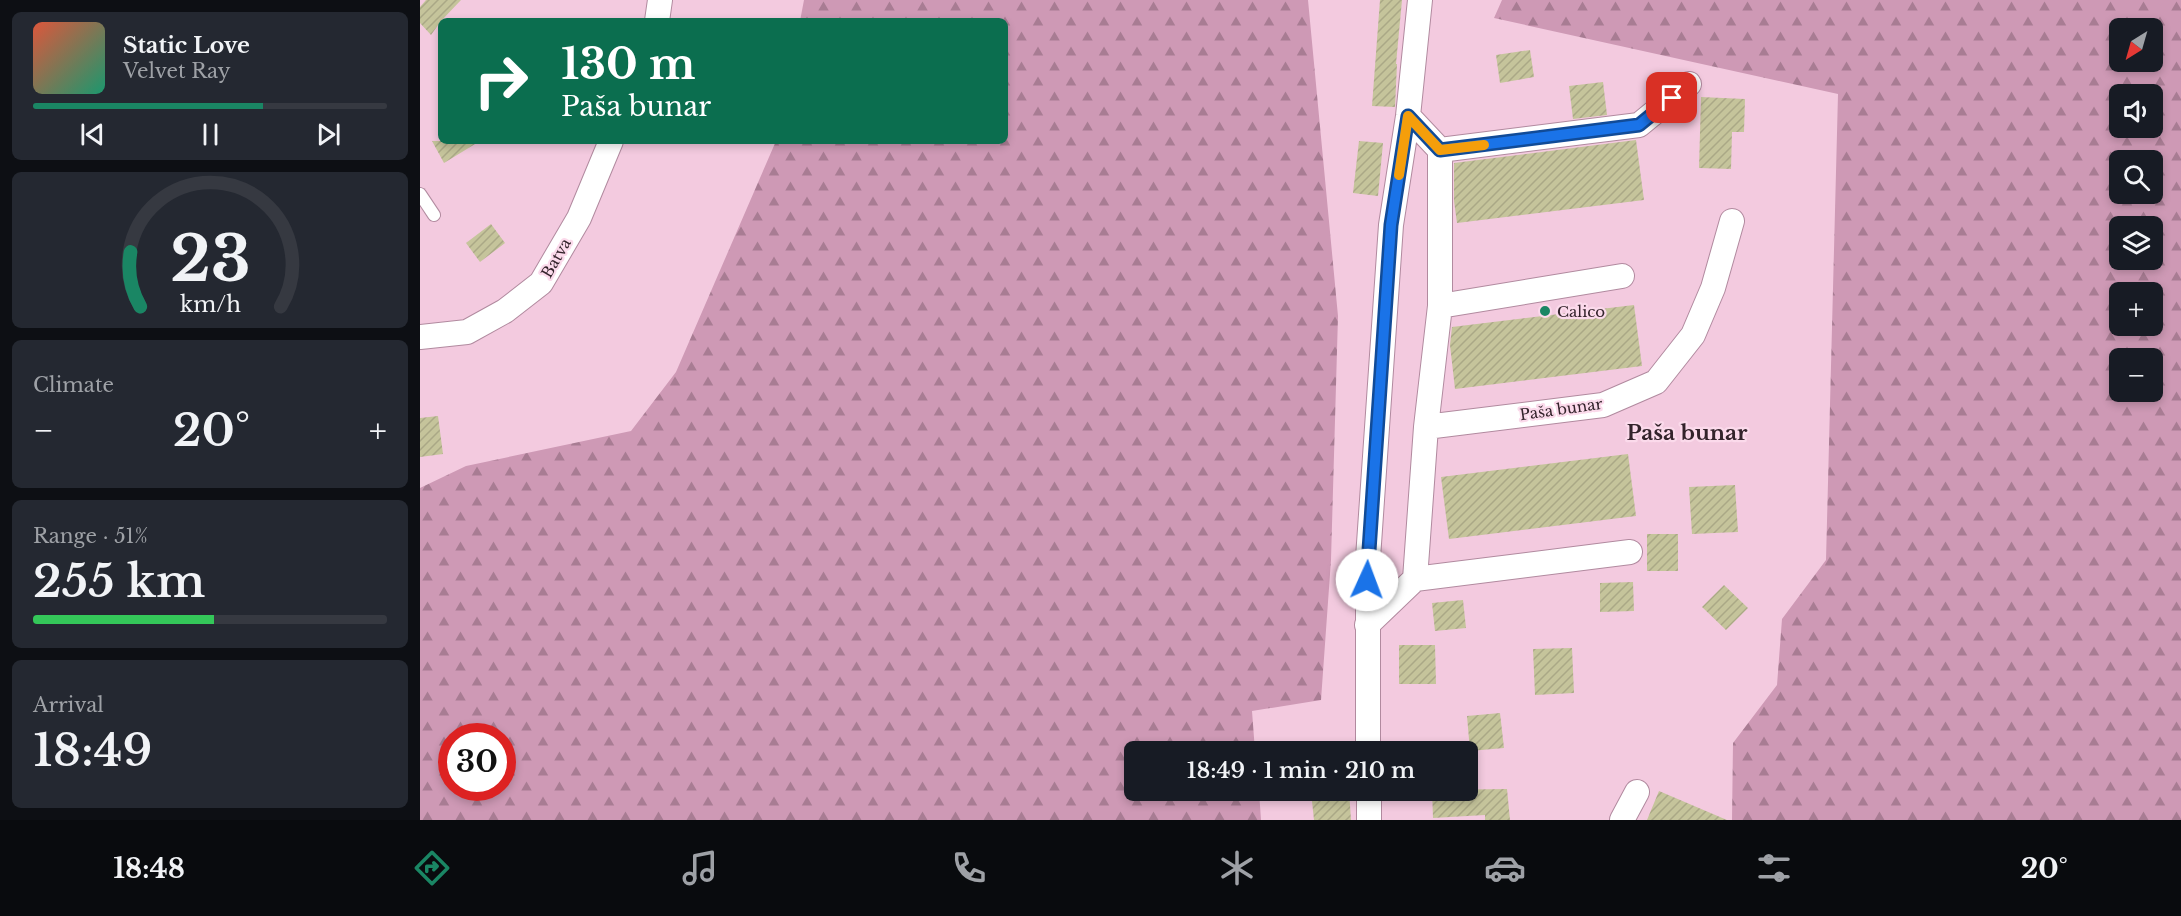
<!DOCTYPE html>
<html lang="en">
<head>
<meta charset="utf-8">
<style>
	:root { --surface:#171b24; --page:#242831; --text:#f1f3f6; --muted:#9ea1a6; --line:#363941; --accent:#1a8664 }
	body { margin:0; font-family:"Libre Baskerville",serif; background:var(--page); color:var(--text); height:100vh; display:flex; flex-direction:column; font-size:22px; white-space:nowrap }
	* { box-sizing:border-box; margin:0 }
	p { font-size:20px; color:var(--muted) }
	.icon { flex:none; width:33px; height:33px; fill:none; stroke:currentColor; stroke-width:2; stroke-linecap:round; stroke-linejoin:round }
	.map { position:relative; flex:1; overflow:hidden }
	.side { display:flex; flex-direction:column; gap:12px; padding:12px; background:#0d0f14; width:420px }
	.side>* { flex:none }
	.hud { position:absolute; left:18px; top:18px; width:570px; height:126px; border-radius:9px; box-shadow:0 3px 9px #0003; background:#0b6e4f; color:#fff; overflow:hidden }
	.needle { width:39px; rotate:217deg }
	.fabs { position:absolute; left:1689px; top:18px; display:grid; gap:12px }
	.fabs a { display:grid; place-items:center; width:54px; height:54px; border-radius:9px; background:var(--surface); box-shadow:0 3px 9px #0003; font-size:30px }
	.speed { position:absolute; left:18px; top:723px; display:flex; gap:12px; font-size:30px; font-weight:700; text-align:center }
	.speed>* { display:grid; place-content:center; width:78px; height:78px; border-radius:50%; background:var(--surface); box-shadow:0 3px 9px #0003; line-height:1 }
	.speed .limit { border:9px solid #d22; background:#fff; color:#111 }
	.pin { position:absolute; display:grid; place-items:center; width:51px; height:51px; color:#fff; margin:-26px; border-radius:12px; box-shadow:0 3px 9px #0006 }
	.me { position:absolute; width:66px; margin:-33px; rotate:2deg; stroke-linejoin:round; filter:drop-shadow(0 0 4px #0008) }
	.turn { display:flex; align-items:center; gap:21px; height:126px; padding:0 24px; font-size:27px }
	.turn .icon { width:78px; height:78px; stroke-width:2.5 }
	.turn b { display:block; font-size:42px; line-height:51px }
	.big { font-size:45px; font-weight:600; line-height:1.1 }
	.side .tile { flex:1; display:flex; flex-direction:column; justify-content:center; gap:9px; min-width:0; padding:0 21px; border-radius:9px; background:var(--page) }
	.side .dial { align-items:center; gap:0 }
	.dial svg { height:156px; overflow:visible; fill:none; stroke:var(--line); stroke-width:7; stroke-linecap:round; text-anchor:middle }
	.dial text { fill:var(--text); stroke:none }
	.song { display:flex; align-items:center; gap:18px }
	.cover { width:72px; height:72px; border-radius:9px; background:linear-gradient(135deg,hsl(10 70% 55%),hsl(160 70% 35%)) }
	.played { height:6px; border-radius:3px; background:linear-gradient(90deg,var(--accent) 65%,var(--line) 65%) }
	.keys { display:flex; justify-content:space-around; direction:ltr }
	.heat { display:flex; justify-content:space-between; align-items:center; font-size:33px; direction:ltr }
	.charge { height:9px; border-radius:4px; background:linear-gradient(90deg,#34c759 51%,var(--line) 0) }
	.trip { position:absolute; left:704px; top:741px; width:354px; height:60px; border-radius:9px; background:var(--surface); box-shadow:0 3px 9px #0003; font-weight:600; line-height:60px; text-align:center }
	.menu { display:flex; height:96px; justify-content:space-around; align-items:center; background:#090b0e; color:var(--muted) }
	.menu .icon { width:42px; height:42px }
	.menu .active { color:var(--accent) }
	.menu b { font-size:27px; color:var(--text) }
	main { display:flex; flex:1; min-height:0 }
	.map>svg:first-child { display:block }
	.forest { fill:url(#forest-firs); fill-rule:evenodd }
	.building { fill:url(#building-hatch) }
	.lines { fill:none; stroke-linecap:round; stroke-linejoin:round }
	.lane-casing { stroke:#b18a9f; stroke-width:14 }
	.street-casing { stroke:#b18a9f; stroke-width:26 }
	.lane { stroke:#fff; stroke-width:12 }
	.street { stroke:#fff; stroke-width:24 }
	.route-casing { stroke:#114b97; stroke-width:15 }
	.route { stroke:#1a73e8; stroke-width:10 }
	.slow { stroke:#f59e0b; stroke-width:10 }
	.poi-dot { fill:#1a8664; stroke:#fbdaeb; stroke-width:2 }
	.labels { text-anchor:middle; dominant-baseline:central; stroke-width:4.5; stroke-linejoin:round; paint-order:stroke }
	.street-label { font-size:15px; fill:#33232b; stroke:#fbdaeb }
	.poi-label { font-size:15px; fill:#33232b; stroke:#fbdaeb; text-anchor:start }
	.district-label { font-size:21px; font-weight:bold; fill:#33232b; stroke:#fbdaeb }
</style>
</head>
<body>
<main>
<section class="side">
<div class="tile">
<div class="song"><i class="cover"></i><div><b>Static Love</b><p>Velvet Ray</p></div></div>
<div class="played"></div>
<div class="keys"><svg class="icon" aria-label="previous" viewBox="0 0 24 24"><path d="M18 5L8 12l10 7zM5 5v14"/></svg><svg class="icon" aria-label="pause" viewBox="0 0 24 24"><path d="M8 5v14M16 5v14"/></svg><svg class="icon" aria-label="next" viewBox="0 0 24 24"><path d="M6 5l10 7-10 7zM19 5v14"/></svg></div>
</div>
<div class="tile dial"><svg viewBox="0 0 100 80">
<path d="M14 69A42 42 0 1 1 86 69"/>
<path d="M14 69A42 42 0 0 1 9 41" stroke="#1a8664"/>
<text x="50" y="56" font-size="32" font-weight="700">23</text>
<text x="50" y="72" font-size="11">km/h</text>
</svg></div>
<div class="tile"><p>Climate</p>
<div class="heat"><a>−</a><b class="big">20°</b><a>+</a></div>
</div>
<div class="tile"><p>Range · 51%</p><b class="big">255 km</b><div class="charge"></div></div>
<div class="tile"><p>Arrival</p><b class="big">18:49</b></div>
</section>
<div class="map">
<svg width="1761" height="820" viewBox="0 0 1761 820">
	<defs>
		<pattern id="forest-firs" width="22" height="20" patternUnits="userSpaceOnUse" patternTransform="scale(1.5)"><rect width="22" height="20" fill="#ce99b5"/><path d="M5 1l3.5 6h-7zM16 11l3.5 6h-7z" fill="#a87c93"/></pattern>
		<pattern id="building-hatch" width="6" height="6" patternUnits="userSpaceOnUse" patternTransform="scale(1.5)"><rect width="6" height="6" fill="#c5c49b"/><path d="M-1 1l2-2M0 6l6-6M5 7l2-2" fill="none" stroke="#aaa886"/></pattern>
	</defs>
	<rect width="100%" height="100%" fill="#f3cadf"/>
	<path class="forest" d="M384,0H888L918,316L911,560L901,700L832,711L835,751L714,752V790L839,791L841,820H0V488L46,466L211,431L256,372L356,141H585V21H380ZM32,736H82V788H32Z
		M1082,0H1761V820H1312L1313,743L1357,685L1362,619L1406,560L1418,94L1074,18ZM1700,28H1732V62H1700ZM1700,94H1732V128H1700ZM1700,160H1732V194H1700ZM1700,226H1732V260H1700ZM1700,292H1732V326H1700ZM1700,358H1732V392H1700Z"/>
	<path class="building" d="M6,0H41L21,21L11,35L0,23V7Z
		M960,0H982L976,64H977L975,107L952,106Z
		M1110,50L1114,77L1080,83L1076,55Z
		M1183,82L1187,115L1153,119L1149,86Z
		M1281,97L1325,99L1324,132H1312L1311,169L1279,168Z
		M1216,140L1224,200L1037,223L1034,201V163Z
		M12,141H60L24,163Z
		M939,141L963,143L958,196L933,193Z
		M71,224L85,243L60,262L46,243Z
		M1214,305L1222,366L1035,389L1030,345L1032,327Z
		M18,416L23,454L0,457V418Z
		M1208,454L1216,516L1029,539L1021,477Z
		M1315,485L1318,532L1272,534L1269,487Z
		M1227,534H1258V571H1227Z
		M1213,582L1214,611L1180,612V583Z
		M1304,585L1328,608L1306,630L1282,607Z
		M1043,600L1046,628L1015,631L1012,603Z
		M979,645H1015L1016,684H979Z
		M1152,648L1154,693L1115,695L1113,649Z
		M1080,713L1084,748L1050,751L1047,716Z
		M1087,789L1090,820H1065V815L1013,818L1012,790Z
		M910,790H929L931,820H894L891,792Z
		M1239,791L1307,820H1227Z"/>
	<g class="lines">
		<defs>
			<path id="lane" d="M0,194L14,215"/>
			<path id="street" d="M237,21L240,0
				M1020,150L1219,125L1269,84
				M1020,306L1202,276
				M0,337L47,332L85,311L121,283L159,218L191,141
				M1006,427L1183,405L1236,382L1273,335L1293,288L1312,221
				M995,579L1210,552
				M947,625L995,579L1006,427L1020,306V150L988,116
				M948,752V558L971,225L988,116L1000,0
				M949,790V820
				M1202,820L1217,792"/>
		</defs>
		<use href="#lane" class="lane-casing"/>
		<use href="#street" class="street-casing"/>
		<use href="#lane" class="lane"/>
		<use href="#street" class="street"/>
	</g>
	<g class="lines">
		<defs>
			<path id="route" d="M947,580L971,225L988,116L1020,150L1219,125L1252,98"/>
		</defs>
		<use href="#route" class="route-casing"/>
		<use href="#route" class="route"/>
		<path class="slow" d="M979,175L988,116L1020,150L1064,145"/>
	</g>
	<circle class="poi-dot" cx="1125" cy="311" r="6"/>
	<g class="labels">
		<g class="street-label">
			<text transform="translate(136 258) rotate(-60)">Batva</text>
			<text transform="translate(1141 409) rotate(-8)">Paša bunar</text>
		</g>
		<g class="poi-label">
			<text x="1137" y="311">Calico</text>
		</g>
		<g class="district-label">
			<text x="1267" y="433">Paša bunar</text>
		</g>
	</g>
</svg>
<div class="fabs">
<a><svg class="needle" viewBox="-14 -14 28 28"><path d="M0-13l5 13h-10z" fill="#e53935"/><path d="M0 13l5-13h-10z" fill="#9ea1a6"/></svg></a>
<a><svg class="icon" aria-label="sound" viewBox="0 0 24 24"><path d="M4 9h4l5-4v14l-5-4H4zM17 9q2 3 0 6"/></svg></a>
<a><svg class="icon" aria-label="search" viewBox="0 0 24 24"><circle cx="10" cy="10" r="6"/><path d="M15 15l6 6"/></svg></a>
<a><svg class="icon" aria-label="layers" viewBox="0 0 24 24"><path d="M12 4l9 5-9 5-9-5zM3 14l9 5 9-5"/></svg></a>
<a>+</a>
<a>−</a>
</div>
<div class="speed"><div class="limit">30</div></div>
<div class="pin" style="left:1252px;top:98px;background:#d93025"><svg class="icon" aria-label="arrive" viewBox="0 0 24 24"><path d="M6 21V4h12l-3 4 3 4H6"/></svg></div>
<svg class="me" style="left:947px;top:580px" viewBox="-20 -20 40 40"><circle r="19" fill="#fff"/><path d="M0-13L10 11 0 6-10 11z" fill="#1a73e8"/></svg>
<div class="trip">18:49 · 1 min · 210 m</div>
<div class="hud">
<div class="turn"><svg class="icon" aria-label="right" viewBox="0 0 24 24"><path d="M7 20v-9h11M14 6l5 5-5 5"/></svg><div><b>130 m</b>Paša bunar</div></div>
</div>
</div>
</main>
<nav class="menu">
<b>18:48</b>
<svg class="icon active" aria-label="directions" viewBox="0 0 24 24"><path d="M12 3l9 9-9 9-9-9zM9 14v-3h6M13 9l2 2-2 2"/></svg>
<svg class="icon" aria-label="music" viewBox="0 0 24 24"><path d="M9 18V5l10-2v13"/><circle cx="6" cy="18" r="3"/><circle cx="16" cy="16" r="3"/></svg>
<svg class="icon" aria-label="phone" viewBox="0 0 24 24"><path d="M5 4h4l2 5-3 2q2 4 5 5l2-3 5 2v4C11 20 4 13 5 4z"/></svg>
<svg class="icon" aria-label="climate" viewBox="0 0 24 24"><path d="M12 3v18M4 7l16 10M4 17L20 7"/></svg>
<svg class="icon" aria-label="car" viewBox="0 0 24 24"><path d="M5 17H2v-5l4-1 3-4h7l3 4 3 1v5h-3M9 17h6M6 11h13"/><circle cx="7" cy="17" r="2"/><circle cx="17" cy="17" r="2"/></svg>
<svg class="icon" aria-label="filters" viewBox="0 0 24 24"><path d="M4 7h16M4 17h16"/><circle cx="9" cy="7" r="2"/><circle cx="15" cy="17" r="2"/></svg>
<b>20°</b>
</nav>
</body>
</html>
